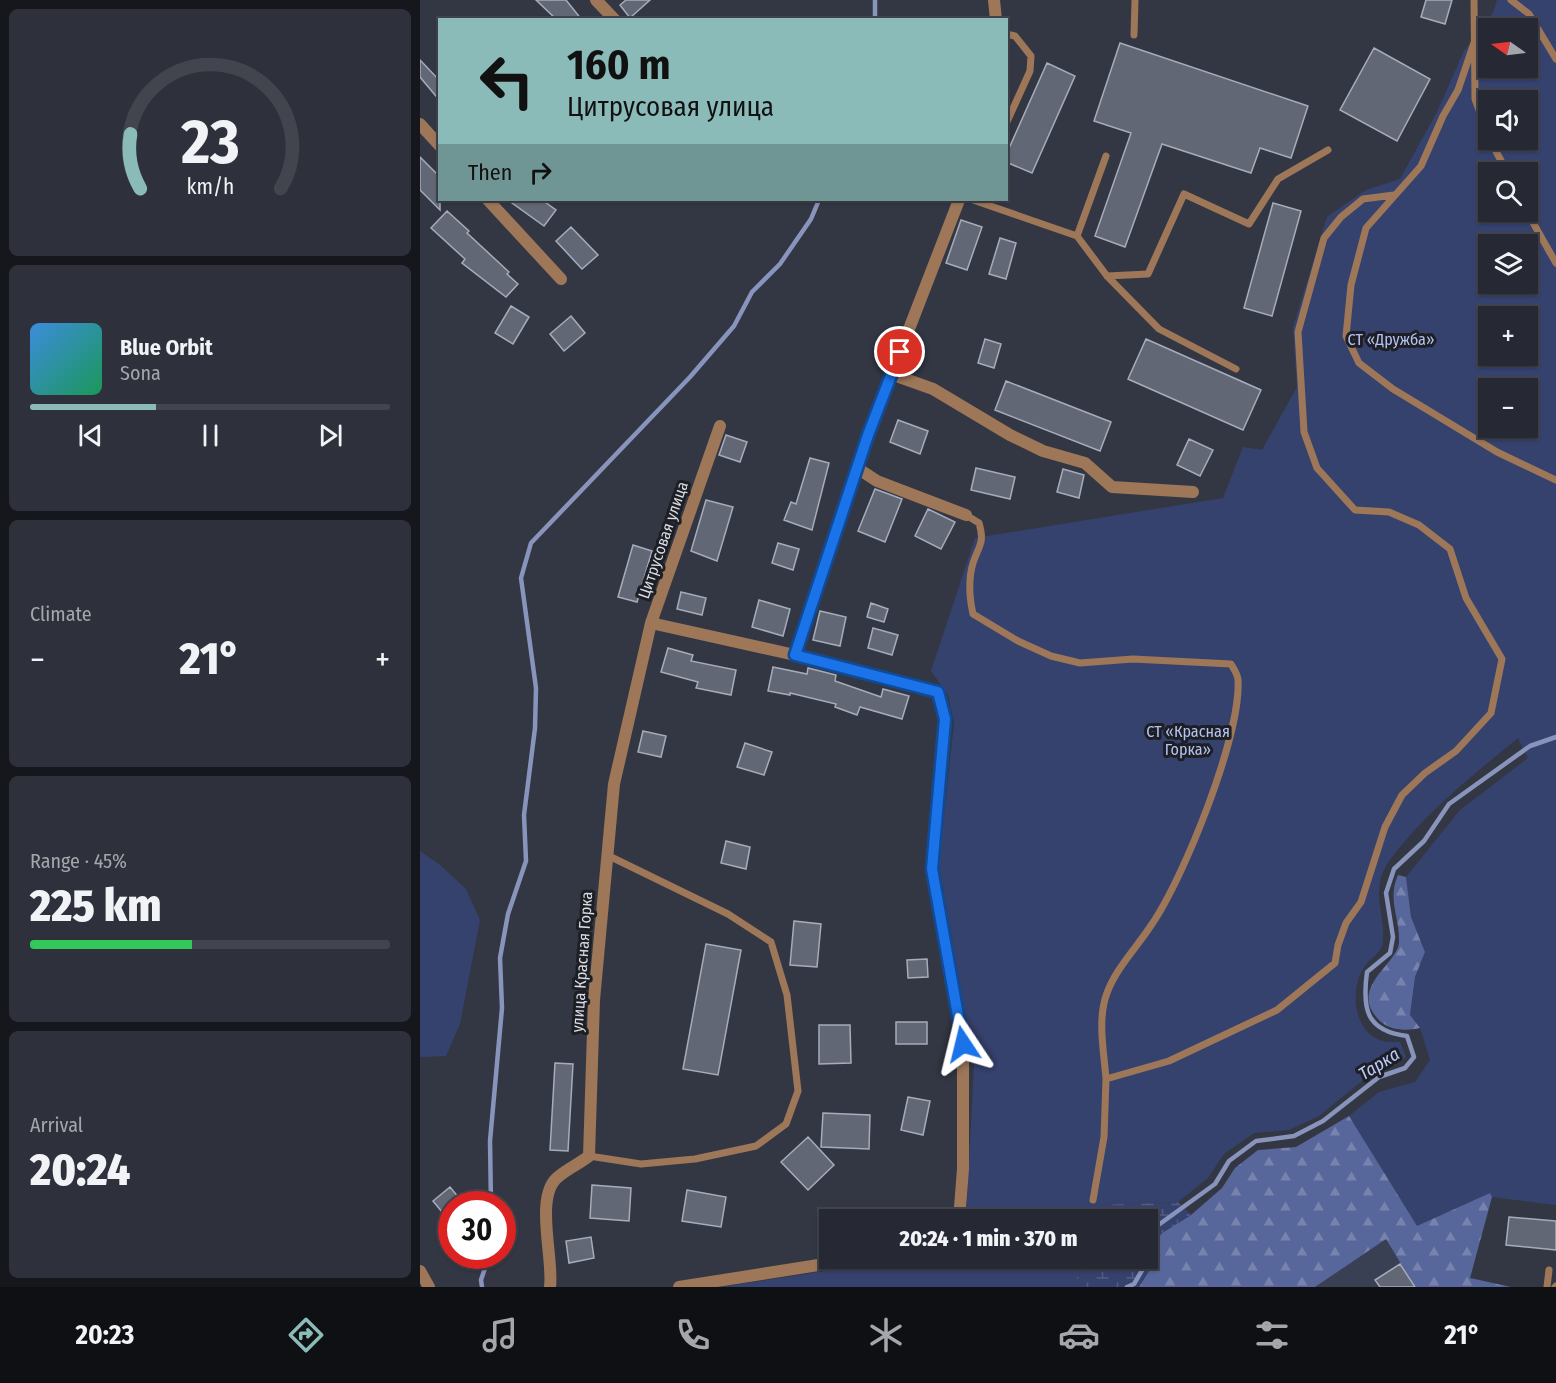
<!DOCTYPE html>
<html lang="en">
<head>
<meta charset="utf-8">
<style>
	:root { --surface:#262933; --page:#2e313b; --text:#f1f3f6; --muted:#a4a6ac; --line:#42454e; --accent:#8bbbb9 }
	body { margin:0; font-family:"Fira Sans Condensed",sans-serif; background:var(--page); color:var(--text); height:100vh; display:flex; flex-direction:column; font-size:22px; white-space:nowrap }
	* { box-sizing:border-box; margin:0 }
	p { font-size:20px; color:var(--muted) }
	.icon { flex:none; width:33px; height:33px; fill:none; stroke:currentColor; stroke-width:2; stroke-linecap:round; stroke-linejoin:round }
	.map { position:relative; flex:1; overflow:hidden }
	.panel { display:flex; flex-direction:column; gap:9px; padding:9px; background:#15171c; width:420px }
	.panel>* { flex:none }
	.top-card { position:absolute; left:18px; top:18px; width:570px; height:183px; border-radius:0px; box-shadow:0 2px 4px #0004,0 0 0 2px var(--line); background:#8bbbb9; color:#111; overflow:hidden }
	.needle { width:39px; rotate:284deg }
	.buttons { position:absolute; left:1058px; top:18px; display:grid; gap:12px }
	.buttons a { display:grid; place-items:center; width:60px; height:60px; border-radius:0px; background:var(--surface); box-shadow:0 2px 4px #0004,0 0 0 2px var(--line); font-size:30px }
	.speed { position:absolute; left:18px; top:1191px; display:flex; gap:12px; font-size:30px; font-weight:700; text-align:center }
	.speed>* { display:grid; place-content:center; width:78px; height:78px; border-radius:50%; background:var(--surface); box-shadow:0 2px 4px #0004,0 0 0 2px var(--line); line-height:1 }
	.speed .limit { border:9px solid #d22; background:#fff; color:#111 }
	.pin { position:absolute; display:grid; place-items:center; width:51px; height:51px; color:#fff; margin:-26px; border:3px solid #fff; border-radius:50%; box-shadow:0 2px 6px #0007 }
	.me { position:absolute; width:66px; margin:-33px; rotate:350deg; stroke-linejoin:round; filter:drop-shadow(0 0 4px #0008) }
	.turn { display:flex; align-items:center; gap:21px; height:126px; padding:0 30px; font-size:27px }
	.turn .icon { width:78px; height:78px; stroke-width:2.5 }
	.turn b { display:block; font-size:42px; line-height:51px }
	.then { display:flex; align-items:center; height:57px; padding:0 30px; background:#0003; gap:12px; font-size:22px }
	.big { font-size:45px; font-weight:800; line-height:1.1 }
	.panel .widget { flex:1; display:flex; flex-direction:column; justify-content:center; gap:9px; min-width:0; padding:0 21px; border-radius:9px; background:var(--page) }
	.panel .dial { align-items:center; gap:0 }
	.dial svg { height:156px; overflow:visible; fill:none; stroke:var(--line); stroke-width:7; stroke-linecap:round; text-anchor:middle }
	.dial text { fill:var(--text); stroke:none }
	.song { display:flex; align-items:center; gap:18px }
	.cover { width:72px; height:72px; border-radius:9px; background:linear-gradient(135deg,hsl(210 70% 55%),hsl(150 70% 35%)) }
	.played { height:6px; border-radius:3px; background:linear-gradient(90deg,var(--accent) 35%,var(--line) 35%) }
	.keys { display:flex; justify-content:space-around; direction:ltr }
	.heat { display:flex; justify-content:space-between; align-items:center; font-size:33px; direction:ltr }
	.charge { height:9px; border-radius:4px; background:linear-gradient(90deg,#34c759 45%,var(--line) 0) }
	.trip { position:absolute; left:399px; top:1209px; width:339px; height:60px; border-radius:0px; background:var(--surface); box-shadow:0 2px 4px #0004,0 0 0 2px var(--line); font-weight:800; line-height:60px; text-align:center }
	.dock { display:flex; height:96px; justify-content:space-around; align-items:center; background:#0f1014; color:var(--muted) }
	.dock .icon { width:42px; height:42px }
	.dock .current { color:var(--accent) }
	.dock b { font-size:27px; color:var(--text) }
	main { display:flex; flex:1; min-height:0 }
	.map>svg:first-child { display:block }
	.built { fill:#3a4053 }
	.green { fill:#36426e; fill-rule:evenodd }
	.forest { fill:url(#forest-firs) }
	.wetland { fill:url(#wetland-marsh) }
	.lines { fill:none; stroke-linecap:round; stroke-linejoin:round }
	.stream { stroke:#8894bb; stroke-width:4.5 }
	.building { fill:#626775; stroke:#a7acbc; stroke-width:1.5 }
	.lane { stroke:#9d7758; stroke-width:7 }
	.street { stroke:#9d7758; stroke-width:12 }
	.route-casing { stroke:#114b97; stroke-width:15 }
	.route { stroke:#1a73e8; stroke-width:10 }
	.labels { text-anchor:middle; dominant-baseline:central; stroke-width:6; stroke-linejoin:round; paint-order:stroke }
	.park-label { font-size:16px; fill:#b3c2f1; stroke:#1d1f25 }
	.street-label { font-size:16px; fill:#dadde5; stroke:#1d1f25 }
	.water-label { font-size:18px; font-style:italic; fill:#bbcbfa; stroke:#1d1f25 }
</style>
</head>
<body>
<main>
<section class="panel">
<div class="widget dial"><svg viewBox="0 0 100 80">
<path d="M14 69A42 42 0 1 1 86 69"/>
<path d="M14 69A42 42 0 0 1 9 41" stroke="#8bbbb9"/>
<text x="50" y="56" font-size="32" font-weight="700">23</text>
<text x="50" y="72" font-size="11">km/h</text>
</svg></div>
<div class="widget">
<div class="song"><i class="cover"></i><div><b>Blue Orbit</b><p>Sona</p></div></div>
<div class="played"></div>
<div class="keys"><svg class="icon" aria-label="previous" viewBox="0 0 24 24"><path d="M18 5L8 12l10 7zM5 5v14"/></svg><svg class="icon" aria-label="pause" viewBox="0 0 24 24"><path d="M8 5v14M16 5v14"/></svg><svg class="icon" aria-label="next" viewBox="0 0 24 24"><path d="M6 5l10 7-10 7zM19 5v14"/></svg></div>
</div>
<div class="widget"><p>Climate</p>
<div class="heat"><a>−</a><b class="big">21°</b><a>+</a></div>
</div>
<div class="widget"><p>Range · 45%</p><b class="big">225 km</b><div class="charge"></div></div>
<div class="widget"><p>Arrival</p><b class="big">20:24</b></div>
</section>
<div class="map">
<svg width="1136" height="1287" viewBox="0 0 1136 1287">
	<defs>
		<pattern id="forest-firs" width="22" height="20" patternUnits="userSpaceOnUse" patternTransform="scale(1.5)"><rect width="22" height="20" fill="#58679b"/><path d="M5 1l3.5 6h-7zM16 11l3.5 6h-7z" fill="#7783ad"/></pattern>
		<pattern id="wetland-marsh" width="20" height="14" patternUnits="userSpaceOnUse" patternTransform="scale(1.5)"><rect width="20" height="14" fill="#36426e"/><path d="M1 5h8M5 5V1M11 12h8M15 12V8" fill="none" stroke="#525d83"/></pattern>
	</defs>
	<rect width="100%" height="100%" fill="#333744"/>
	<path class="built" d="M966,1238L995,1287H895Z"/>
	<path class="green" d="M1077,0H1136V1205L1072,1197L1070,1193L997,1227L929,1116L959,1092L995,1082L1010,1060L1000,1028L990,1015L995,977L1005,952L991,917L986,877L1040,810L1108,758L1098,738C1053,775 1007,811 972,857C948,888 965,909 963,941C962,953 951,957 945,966C930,987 932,1026 957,1039C964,1043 973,1042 980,1042L986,1057L975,1065L953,1072L899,1116L869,1130L834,1133L804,1154L788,1178L758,1202L679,1205L677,1219H546L554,1066L519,864L534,723L528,695L511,671L555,538L803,498L823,447L842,450L877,387L873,327L907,217L946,190L980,179L1017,112L1044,51L1074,11ZM1068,28H1107V68H1068ZM1068,100H1107V140H1068ZM1068,172H1107V212H1068ZM1068,244H1107V284H1068ZM1068,316H1107V356H1068ZM1068,388H1107V428H1068Z
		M0,851L20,865L46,889L60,920L40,1024L26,1056L0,1057Z
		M484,1259H671L650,1287H301Z"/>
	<path class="forest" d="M978,875L986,877L991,917L1005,952L995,977L990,1015L1000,1028C985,1031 969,1031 958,1019C928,987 979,963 979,942C980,917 967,900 978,875Z
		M929,1116L997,1226L1070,1193L1072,1197L1050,1278L1091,1287H995L966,1239L895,1287H719L730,1268L728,1248L742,1233L771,1215L802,1188L815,1168L838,1150L876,1147Z"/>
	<path class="wetland" d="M758,1202L771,1215L742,1233L728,1248V1220L677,1219L679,1205Z
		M728,1253L731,1268L719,1287H650L671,1259L728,1258Z"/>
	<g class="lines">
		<path class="stream" d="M455,20V0
			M71,1204L70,1141L82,1008L80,958L88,914L106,861L104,815L115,728L116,688L101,578L111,543L270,377L314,326L332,292L360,264L391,219L399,200
			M728,1238L737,1226L795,1184L809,1161L836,1141L874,1136L903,1121L959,1077L985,1068L994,1057L987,1036C946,1031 942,1009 947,972L970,953L973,937L966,893L974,869L1004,841L1029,804L1110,746L1136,737
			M62,1287L61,1280L69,1256
			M707,1287L714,1284L724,1267L721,1258"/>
	</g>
	<path class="building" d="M116,0H146L162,20H137Z
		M206,0H230L210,18L200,5Z
		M1006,0H1032L1025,24L1001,17Z
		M700,43L888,106L871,158L840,148L831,173L742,144L705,247L675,236L711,133L674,121Z
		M954,48L1010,79L977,141L920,110Z
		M0,60L20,81V101L0,77Z
		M627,63L655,76L612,173L586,162V155Z
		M0,157L20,177V210L0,190Z
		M88,200H122L136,210L124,226Z
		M853,203L881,211L852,316L824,308Z
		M27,211L49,231L47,233L89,272L87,274L98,284L86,297L42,263L45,259L11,228Z
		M541,220L562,227L547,270L526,263Z
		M151,227L178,255L162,269L136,241Z
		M580,238L596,243L586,279L569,274Z
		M91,306L109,317L93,344L75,333Z
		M151,316L165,333L144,351L130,334Z
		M565,339L581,344L574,368L558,363Z
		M726,339L841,390L823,430L708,379Z
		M586,381L691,422L680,451L575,410Z
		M478,420L508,431L500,454L470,442Z
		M306,435L327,442L320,462L299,455Z
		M769,439L793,450L780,476L757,465Z
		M390,458L409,463L392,530L364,520L371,502L376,504Z
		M556,468L595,477L590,499L551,490Z
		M643,469L664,475L659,498L637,492Z
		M455,489L482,499L465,542L438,531Z
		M286,500L313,507L297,561L271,551Z
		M508,509L535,522L521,549L495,536Z
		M358,543L379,549L373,570L352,563Z
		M213,545L232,551L217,602L198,597Z
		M261,592L286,598L282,615L257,609Z
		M339,600L370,609L363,636L332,627Z
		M451,603L468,609L464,622L447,617Z
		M400,611L426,617L420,646L393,640Z
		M453,628L478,635L472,655L448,648Z
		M248,648L273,655L271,661L316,670L311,695L276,688L278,682L241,672Z
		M353,667L387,674L388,668L416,675L415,681L461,697L463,689L489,696L482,719L440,707L437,715L415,707L416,704L370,693V695L348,691Z
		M223,731L246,736L241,757L218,752Z
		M325,743L352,752L344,775L317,767Z
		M306,841L330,847L326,869L301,863Z
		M374,921L401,924L397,967L370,965Z
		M286,944L321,950L298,1075L263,1069Z
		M507,959L508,977L488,978L487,960Z
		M476,1022H507V1044H476Z
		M399,1025H430L431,1063L399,1064Z
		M135,1063L153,1064L148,1151L130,1150Z
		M488,1097L510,1101L503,1135L481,1130Z
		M403,1113L450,1115L449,1149L401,1147Z
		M388,1137L414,1165L388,1190L361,1162Z
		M172,1185L211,1188L209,1221L170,1218Z
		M30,1187L44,1204H32V1224L13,1201Z
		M267,1190L306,1197L301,1227L262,1221Z
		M1089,1217L1136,1221V1250L1086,1245Z
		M171,1237L174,1258L149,1263L146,1241Z
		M980,1264L995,1287H960L955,1280Z"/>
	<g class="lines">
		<path class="lane" d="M1054,0L1055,99L1068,134
			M1091,0L1109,14L1136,59
			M586,34L595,36L611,56L610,71L586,124
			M714,35L715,0
			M1055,40L1038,90L1023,116L1001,166L946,228L931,285L926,336L939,363L973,389L1077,452L1136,480
			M1070,140L1087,172
			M553,200L657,236L686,156
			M1107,212L1136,263
			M657,236L687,276L739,329L816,369
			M687,276L728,274L764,194L829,224L858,179L908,150
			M546,515L559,523C565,543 559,545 553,563C548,580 549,596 553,614L598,641L631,656L660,663L713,659L811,664C814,669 818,675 818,680C821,736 764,877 732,924C718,946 696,968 687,993C677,1019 684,1052 686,1079
			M169,1156L221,1164L275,1159L336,1146L366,1124L378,1091L367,995L351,942L308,914L187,855
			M673,1200L684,1137L686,1079L749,1061L857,1010L915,963L918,945L926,923L941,902L965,827L982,795L1005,773L1036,751L1071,713L1082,659L1046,598L1030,549L999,525L969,512L935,510L897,468L884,432L878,332L904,238L921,217L943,199L974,195
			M1127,1287L1129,1270
			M1135,1287L1136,1286"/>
		<path class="street" d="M176,0L195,20
			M574,0L576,20
			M0,124L20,146
			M68,200L141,279
			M471,374L513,389L590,435L623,451L665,463L692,487L773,492
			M300,426L231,623L375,655L518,692L525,719L512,869L543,1044V1169L539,1220
			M437,468L457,481L546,515
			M375,655L448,435L539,200
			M0,1271L9,1287
			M130,1287C134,1259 114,1196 138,1177C147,1169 159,1164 169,1156L174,1000L194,784L231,623
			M259,1287L443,1258"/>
	</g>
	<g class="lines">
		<defs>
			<path id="route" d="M480,352L448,435L375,655L518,692L525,719L512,869L543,1044"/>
		</defs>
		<use href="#route" class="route-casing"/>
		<use href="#route" class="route"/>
	</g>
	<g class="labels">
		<g class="park-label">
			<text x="971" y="339">СТ «Дружба»</text>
			<text x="768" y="731">СТ «Красная<tspan x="768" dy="18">Горка»</tspan></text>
		</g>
		<g class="street-label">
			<text transform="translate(243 540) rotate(-71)">Цитрусовая улица</text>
			<text transform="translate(162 962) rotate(-86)">улица Красная Горка</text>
		</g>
		<g class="water-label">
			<text transform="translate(959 1064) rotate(-32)">Тарка</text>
		</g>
	</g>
</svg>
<div class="buttons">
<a><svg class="needle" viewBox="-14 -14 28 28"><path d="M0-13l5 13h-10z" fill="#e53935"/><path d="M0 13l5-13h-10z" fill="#a4a6ac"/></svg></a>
<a><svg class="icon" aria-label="sound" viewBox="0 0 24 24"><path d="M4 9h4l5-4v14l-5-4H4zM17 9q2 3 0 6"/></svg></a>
<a><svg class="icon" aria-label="search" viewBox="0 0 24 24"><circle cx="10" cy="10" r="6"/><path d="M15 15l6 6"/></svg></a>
<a><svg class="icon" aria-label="layers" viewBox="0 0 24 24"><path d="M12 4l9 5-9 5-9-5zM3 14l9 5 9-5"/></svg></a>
<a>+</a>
<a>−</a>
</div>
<div class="speed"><div class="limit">30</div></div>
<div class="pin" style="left:480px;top:352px;background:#d93025"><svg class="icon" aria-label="arrive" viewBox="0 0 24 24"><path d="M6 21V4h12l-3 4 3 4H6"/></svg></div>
<svg class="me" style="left:543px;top:1044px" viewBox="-20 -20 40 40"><path d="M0-17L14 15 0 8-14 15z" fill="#1a73e8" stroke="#fff" stroke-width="4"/></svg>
<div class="trip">20:24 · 1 min · 370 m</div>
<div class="top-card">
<div class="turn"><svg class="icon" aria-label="left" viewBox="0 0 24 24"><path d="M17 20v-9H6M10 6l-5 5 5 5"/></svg><div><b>160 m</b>Цитрусовая улица</div></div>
<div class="then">Then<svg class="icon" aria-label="right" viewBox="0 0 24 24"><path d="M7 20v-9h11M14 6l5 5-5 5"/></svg></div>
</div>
</div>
</main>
<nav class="dock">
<b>20:23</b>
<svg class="icon current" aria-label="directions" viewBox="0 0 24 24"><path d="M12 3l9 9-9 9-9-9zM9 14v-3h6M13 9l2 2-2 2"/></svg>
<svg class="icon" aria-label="music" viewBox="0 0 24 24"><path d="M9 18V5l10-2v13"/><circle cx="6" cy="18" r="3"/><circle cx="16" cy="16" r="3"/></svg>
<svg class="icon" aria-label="phone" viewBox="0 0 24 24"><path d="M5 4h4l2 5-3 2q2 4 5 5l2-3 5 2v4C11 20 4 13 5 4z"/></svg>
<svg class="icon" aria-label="climate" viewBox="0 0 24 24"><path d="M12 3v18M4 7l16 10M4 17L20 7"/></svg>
<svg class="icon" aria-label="car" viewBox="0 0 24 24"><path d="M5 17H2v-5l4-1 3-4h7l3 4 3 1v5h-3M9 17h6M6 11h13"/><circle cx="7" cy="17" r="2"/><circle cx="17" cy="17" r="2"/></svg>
<svg class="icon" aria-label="filters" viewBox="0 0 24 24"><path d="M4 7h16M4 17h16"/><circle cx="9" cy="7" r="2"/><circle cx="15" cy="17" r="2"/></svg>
<b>21°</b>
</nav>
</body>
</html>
